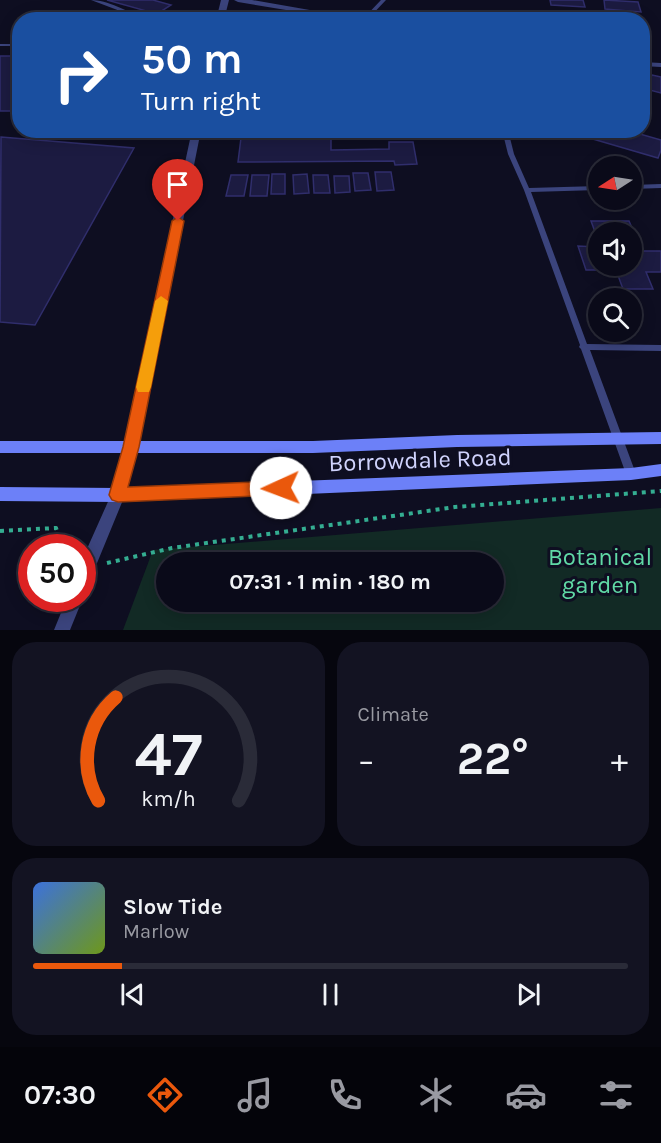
<!DOCTYPE html>
<html lang="en">
<head>
<meta charset="utf-8">
<style>
	:root { --surface:#0a0a19; --page:#131322; --text:#f1f3f6; --muted:#999aa2; --line:#2a2b38; --accent:#ea580c }
	body { margin:0; font-family:Karla,sans-serif; background:var(--page); color:var(--text); height:100vh; display:flex; flex-direction:column; font-size:22px; white-space:nowrap }
	* { box-sizing:border-box; margin:0 }
	p { font-size:20px; color:var(--muted) }
	.icon { flex:none; width:33px; height:33px; fill:none; stroke:currentColor; stroke-width:2; stroke-linecap:round; stroke-linejoin:round }
	.map { position:relative; height:630px; overflow:hidden }
	.sheet { display:flex; flex-direction:column; gap:12px; padding:12px; background:#06060e; flex:1 }
	.sheet>* { flex:none }
	.hud { position:absolute; left:12px; top:12px; width:638px; height:126px; border-radius:24px; box-shadow:0 3px 15px #0003,0 0 0 2px var(--line); background:#1a4fa0; color:#fff; overflow:hidden }
	.needle { width:39px; rotate:258deg }
	.fabs { position:absolute; left:588px; top:156px; display:grid; gap:12px }
	.fabs a { display:grid; place-items:center; width:54px; height:54px; border-radius:50%; background:var(--surface); box-shadow:0 3px 15px #0003,0 0 0 2px var(--line); font-size:30px }
	.speed { position:absolute; left:18px; top:534px; display:flex; gap:12px; font-size:30px; font-weight:700; text-align:center }
	.speed>* { display:grid; place-content:center; width:78px; height:78px; border-radius:50%; background:var(--surface); box-shadow:0 3px 15px #0003,0 0 0 2px var(--line); line-height:1 }
	.speed .limit { border:9px solid #d22; background:#fff; color:#111 }
	.pin { position:absolute; display:grid; place-items:center; width:51px; height:51px; color:#fff; margin:-62px -26px; border-radius:50% 50% 50% 0; rotate:-45deg; box-shadow:0 0 6px #0007 }
	.pin .icon { rotate:45deg }
	.me { position:absolute; width:66px; margin:-33px; rotate:268deg; stroke-linejoin:round; filter:drop-shadow(0 0 4px #0008) }
	.turn { display:flex; align-items:center; gap:21px; height:126px; padding:0 30px; font-size:27px }
	.turn .icon { width:78px; height:78px; stroke-width:2.5 }
	.turn b { display:block; font-size:42px; line-height:51px }
	.big { font-size:45px; font-weight:700; line-height:1.1 }
	.sheet .card { flex:1; display:flex; flex-direction:column; justify-content:center; gap:9px; min-width:0; padding:0 21px; border-radius:24px; background:var(--page) }
	.sheet .dial { align-items:center; gap:0 }
	.dial svg { height:156px; overflow:visible; fill:none; stroke:var(--line); stroke-width:7; stroke-linecap:round; text-anchor:middle }
	.dial text { fill:var(--text); stroke:none }
	.song { display:flex; align-items:center; gap:18px }
	.cover { width:72px; height:72px; border-radius:9px; background:linear-gradient(135deg,hsl(220 70% 55%),hsl(80 70% 35%)) }
	.played { height:6px; border-radius:3px; background:linear-gradient(90deg,var(--accent) 15%,var(--line) 15%) }
	.keys { display:flex; justify-content:space-around; direction:ltr }
	.heat { display:flex; justify-content:space-between; align-items:center; font-size:33px; direction:ltr }
	.sheet .tiles { flex:1; display:grid; gap:12px; grid-template-columns:1fr 1fr }
	.card:last-child { grid-column:span 2 }
	.trip { position:absolute; left:156px; top:552px; width:348px; height:60px; border-radius:30px; background:var(--surface); box-shadow:0 3px 15px #0003,0 0 0 2px var(--line); font-weight:700; line-height:60px; text-align:center }
	.menu { display:flex; height:96px; justify-content:space-around; align-items:center; background:#04040a; color:var(--muted) }
	.menu .icon { width:42px; height:42px }
	.menu .active { color:var(--accent) }
	.menu b { font-size:27px; color:var(--text) }
	.map>svg:first-child { display:block }
	.green { fill:#122a25; fill-rule:evenodd }
	.building { fill:#1c1b41; stroke:#302e6c; stroke-width:1.5 }
	.lines { fill:none; stroke-linecap:round; stroke-linejoin:round }
	.path { stroke:#34ad91; stroke-width:4; stroke-dasharray:4 5; stroke-linecap:butt }
	.service { fill:#3b447d; fill-rule:evenodd }
	.minor { fill:#3b447d; fill-rule:evenodd }
	.tertiary { fill:#3b447d; fill-rule:evenodd }
	.secondary { fill:#6c80f8; fill-rule:evenodd }
	.route { fill:#ea580c; stroke:#983908; stroke-width:1.5 }
	.slow { fill:#f59e0b }
	.labels { text-anchor:middle; dominant-baseline:central; stroke-width:6; stroke-linejoin:round; paint-order:stroke }
	.near-street-label { font-size:24px; fill:#d0d3fd; stroke:#0e0e21 }
	.near-park-label { font-size:24px; fill:#60d9a6; stroke:#0e0e21 }
</style>
</head>
<body>
<div class="map">
<svg width="661" height="630" viewBox="0 0 661 630">
	<rect width="100%" height="100%" fill="#0e0e21"/>
	<path class="green" d="M661,508V630H123L153,550ZM166,562H494V602H166Z"/>
	<path class="building" d="M107,0H153L171,5L157,14Z
		M550,0H583L585,7L551,5Z
		M604,0L638,2L641,12L605,9Z
		M0,56H20V111H0Z
		M652,75L661,77V93L646,89Z
		M242,130H368V134L331,135V150L389,149V142H413L417,164L395,165L394,161L238,162Z
		M562,130H626L661,140V150L658,158Z
		M1,137L134,148L35,325L0,322Z
		M375,172H391L394,190L377,191Z
		M353,173H368L371,190L355,191Z
		M272,174H285V194H271Z
		M307,174L309,193L294,194L293,175Z
		M231,175H248L244,196H226Z
		M252,175H269L267,196H250Z
		M313,175H328L330,193H314Z
		M334,176H349L350,192L335,193Z
		M591,221H629L642,251H661V272H646L653,289H623L616,270H586L578,246L598,247V266H632V232H598V240Z"/>
	<g class="lines">
		<path class="path" d="M0,531L56,528L63,548
			M107,563L172,548L455,507L661,491"/>
		<path class="service" d="M91,0C106,0 130,11 143,20H137L128,14Z
			M381,0H386L367,20H362Z
			M0,44H20V46H0Z
			M502,130H508L514,154L529,188L598,186V190L531,192L587,344L661,345V351L590,350L636,474L634,477L631,478L628,477L626,474L581,349L579,347L580,345L524,190L508,154Z
			M661,184V188L632,189V185Z"/>
		<path class="minor" d="M221,0H229L224,20H216Z
			M234,0H252L367,20H347L238,2Z
			M642,62L661,63V67L642,66Z
			M192,130H201L138,447L136,451L131,453L126,451L124,447Z"/>
		<path class="tertiary" d="M131,441L136,443L138,447L125,495L88,585L82,588V560L111,495L124,447L126,443Z
			M82,596L83,598L70,630H54L67,598H82Z"/>
		<path class="secondary" d="M661,432V444L457,447L313,453H0V441H313L457,435Z
			M661,464V476L631,480L118,502L0,501V487L118,488L631,468Z"/>
	</g>
	<path class="route" d="M178,217L184,221L139,447L128,487L281,481L287,483L289,488L287,493L281,495L118,502L112,500L109,495L123,447L172,221Z"/>
	<path class="slow" d="M161,296L168,301L151,387L149,392H138L136,387L155,301Z"/>
	<g class="labels">
		<g class="near-street-label">
			<text transform="translate(420 460) rotate(-2)">Borrowdale Road</text>
		</g>
		<g class="near-park-label">
			<text x="600" y="557">Botanical<tspan x="600" dy="28">garden</tspan></text>
		</g>
	</g>
</svg>
<div class="fabs">
<a><svg class="needle" viewBox="-14 -14 28 28"><path d="M0-13l5 13h-10z" fill="#e53935"/><path d="M0 13l5-13h-10z" fill="#999aa2"/></svg></a>
<a><svg class="icon" aria-label="sound" viewBox="0 0 24 24"><path d="M4 9h4l5-4v14l-5-4H4zM17 9q2 3 0 6"/></svg></a>
<a><svg class="icon" aria-label="search" viewBox="0 0 24 24"><circle cx="10" cy="10" r="6"/><path d="M15 15l6 6"/></svg></a>
</div>
<div class="speed"><div class="limit">50</div></div>
<div class="pin" style="left:178px;top:221px;background:#d93025"><svg class="icon" aria-label="arrive" viewBox="0 0 24 24"><path d="M6 21V4h12l-3 4 3 4H6"/></svg></div>
<svg class="me" style="left:281px;top:488px" viewBox="-20 -20 40 40"><circle r="19" fill="#fff"/><path d="M0-13L10 11 0 6-10 11z" fill="#ea580c"/></svg>
<div class="trip">07:31 · 1 min · 180 m</div>
<div class="hud">
<div class="turn"><svg class="icon" aria-label="right" viewBox="0 0 24 24"><path d="M7 20v-9h11M14 6l5 5-5 5"/></svg><div><b>50 m</b>Turn right</div></div>
</div>
</div>
<section class="sheet">
<div class="tiles">
<div class="card dial"><svg viewBox="0 0 100 80">
<path d="M14 69A42 42 0 1 1 86 69"/>
<path d="M14 69A42 42 0 0 1 23 16" stroke="#ea580c"/>
<text x="50" y="56" font-size="32" font-weight="700">47</text>
<text x="50" y="72" font-size="11">km/h</text>
</svg></div>
<div class="card"><p>Climate</p>
<div class="heat"><a>−</a><b class="big">22°</b><a>+</a></div>
</div>
<div class="card">
<div class="song"><i class="cover"></i><div><b>Slow Tide</b><p>Marlow</p></div></div>
<div class="played"></div>
<div class="keys"><svg class="icon" aria-label="previous" viewBox="0 0 24 24"><path d="M18 5L8 12l10 7zM5 5v14"/></svg><svg class="icon" aria-label="pause" viewBox="0 0 24 24"><path d="M8 5v14M16 5v14"/></svg><svg class="icon" aria-label="next" viewBox="0 0 24 24"><path d="M6 5l10 7-10 7zM19 5v14"/></svg></div>
</div>
</div>
</section>
<nav class="menu">
<b>07:30</b>
<svg class="icon active" aria-label="directions" viewBox="0 0 24 24"><path d="M12 3l9 9-9 9-9-9zM9 14v-3h6M13 9l2 2-2 2"/></svg>
<svg class="icon" aria-label="music" viewBox="0 0 24 24"><path d="M9 18V5l10-2v13"/><circle cx="6" cy="18" r="3"/><circle cx="16" cy="16" r="3"/></svg>
<svg class="icon" aria-label="phone" viewBox="0 0 24 24"><path d="M5 4h4l2 5-3 2q2 4 5 5l2-3 5 2v4C11 20 4 13 5 4z"/></svg>
<svg class="icon" aria-label="climate" viewBox="0 0 24 24"><path d="M12 3v18M4 7l16 10M4 17L20 7"/></svg>
<svg class="icon" aria-label="car" viewBox="0 0 24 24"><path d="M5 17H2v-5l4-1 3-4h7l3 4 3 1v5h-3M9 17h6M6 11h13"/><circle cx="7" cy="17" r="2"/><circle cx="17" cy="17" r="2"/></svg>
<svg class="icon" aria-label="filters" viewBox="0 0 24 24"><path d="M4 7h16M4 17h16"/><circle cx="9" cy="7" r="2"/><circle cx="15" cy="17" r="2"/></svg>
</nav>
</body>
</html>
